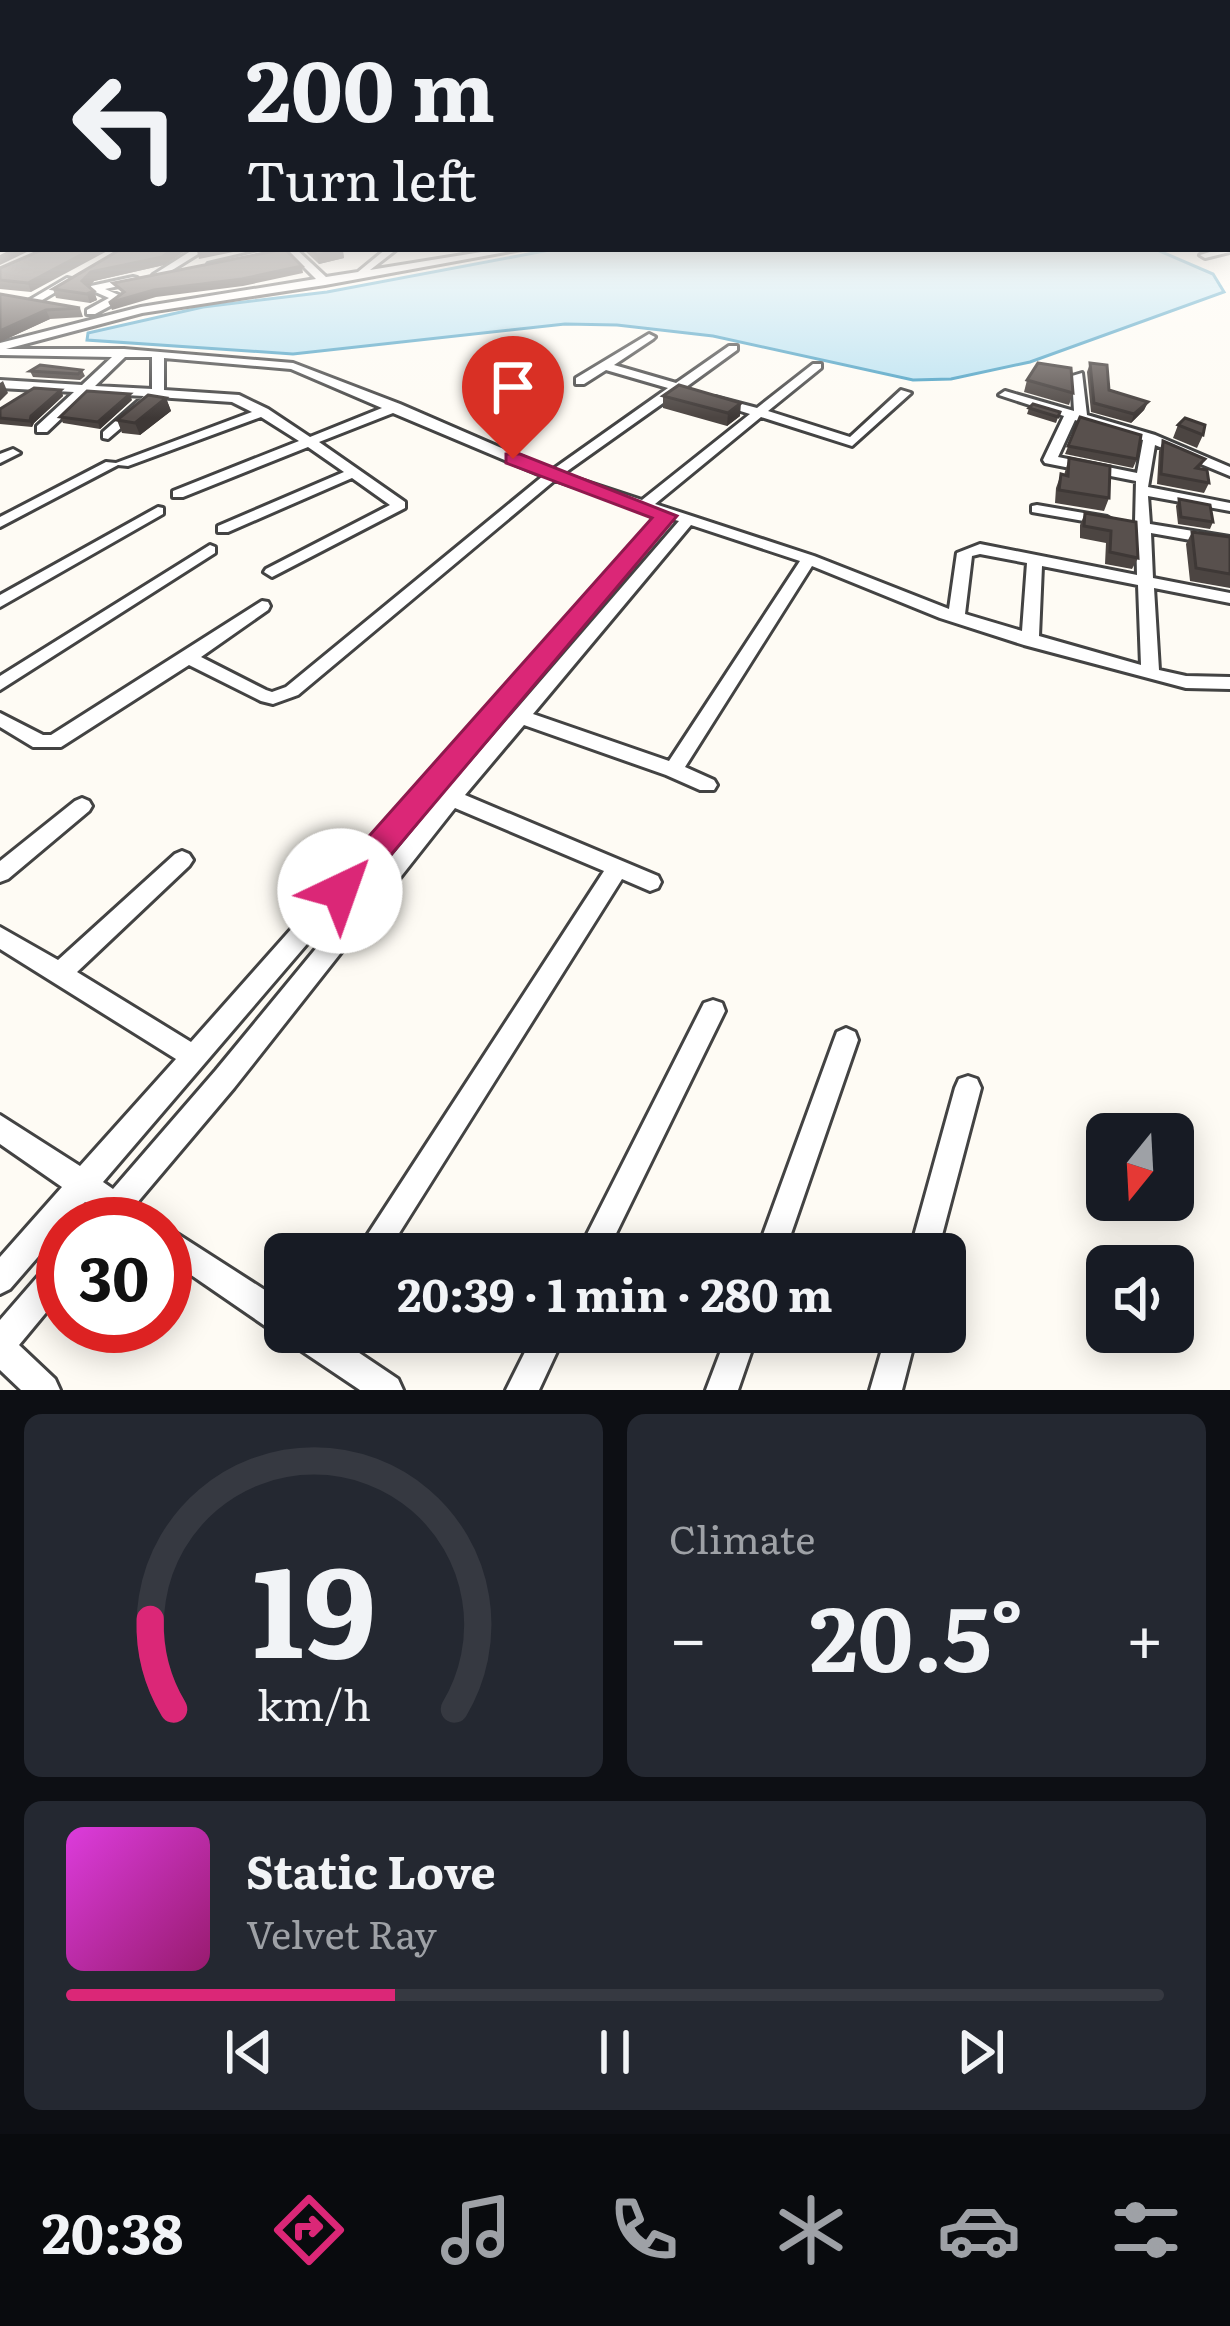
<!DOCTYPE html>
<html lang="en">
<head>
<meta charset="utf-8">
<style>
	:root { --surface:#171b24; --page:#242831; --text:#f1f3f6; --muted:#9ea1a6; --line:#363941; --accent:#db2777 }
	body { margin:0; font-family:Literata,serif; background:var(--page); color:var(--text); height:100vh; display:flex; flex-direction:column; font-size:45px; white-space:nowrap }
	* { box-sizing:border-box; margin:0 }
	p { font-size:39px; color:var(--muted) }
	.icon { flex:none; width:66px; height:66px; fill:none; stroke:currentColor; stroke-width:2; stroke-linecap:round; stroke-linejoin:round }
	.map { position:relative; height:1390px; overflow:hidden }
	.side { display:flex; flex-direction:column; gap:24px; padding:24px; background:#0d0f14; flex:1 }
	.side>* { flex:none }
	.guide { position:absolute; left:0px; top:0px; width:1230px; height:252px; box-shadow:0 6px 30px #0003; background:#171b24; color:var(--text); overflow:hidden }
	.needle { width:78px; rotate:198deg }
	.buttons { position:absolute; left:1086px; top:1113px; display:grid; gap:24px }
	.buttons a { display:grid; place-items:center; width:108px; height:108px; border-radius:18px; background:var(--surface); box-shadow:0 6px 30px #0003; font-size:60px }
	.speed { position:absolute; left:36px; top:1197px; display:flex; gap:24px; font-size:60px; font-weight:700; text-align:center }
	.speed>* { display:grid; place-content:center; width:156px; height:156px; border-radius:50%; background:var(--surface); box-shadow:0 6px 30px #0003; line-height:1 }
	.speed .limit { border:18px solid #d22; background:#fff; color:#111 }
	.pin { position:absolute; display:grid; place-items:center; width:102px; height:102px; color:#fff; margin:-123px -51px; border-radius:50% 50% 50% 0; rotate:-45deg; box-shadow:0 0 12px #0007 }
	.pin .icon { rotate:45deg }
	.me { position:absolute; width:132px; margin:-66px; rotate:42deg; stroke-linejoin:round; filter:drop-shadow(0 0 9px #0008) }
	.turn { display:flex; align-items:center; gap:42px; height:252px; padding:0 48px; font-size:54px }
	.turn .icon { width:156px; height:156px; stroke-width:2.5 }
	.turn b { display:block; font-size:84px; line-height:102px }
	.big { font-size:90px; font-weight:700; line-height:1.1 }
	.side .tile { flex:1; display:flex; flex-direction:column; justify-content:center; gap:18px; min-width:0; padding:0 42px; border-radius:18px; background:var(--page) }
	.side .dial { align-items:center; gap:0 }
	.dial svg { height:312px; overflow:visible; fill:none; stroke:var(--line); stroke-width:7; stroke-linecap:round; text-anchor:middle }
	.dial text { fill:var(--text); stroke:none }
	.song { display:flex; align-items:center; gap:36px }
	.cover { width:144px; height:144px; border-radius:18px; background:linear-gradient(135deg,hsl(300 70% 55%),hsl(320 70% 35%)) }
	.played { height:12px; border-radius:6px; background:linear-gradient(90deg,var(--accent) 30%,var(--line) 30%) }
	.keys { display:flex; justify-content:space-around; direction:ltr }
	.heat { display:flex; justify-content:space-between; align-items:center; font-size:66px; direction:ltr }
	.side .tiles { flex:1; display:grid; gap:24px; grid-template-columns:1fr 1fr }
	.tile:last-child { grid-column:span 2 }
	.trip { position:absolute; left:264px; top:1233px; width:702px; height:120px; border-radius:18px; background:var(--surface); box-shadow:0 6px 30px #0003; font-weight:700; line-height:120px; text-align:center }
	.tabs { display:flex; height:192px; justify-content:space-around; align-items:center; background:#090b0e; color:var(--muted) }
	.tabs .icon { width:84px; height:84px }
	.tabs .current { color:var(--accent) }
	.tabs b { font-size:54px; color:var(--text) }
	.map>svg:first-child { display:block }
	.water { fill:#bce3f2; stroke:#499fc3; stroke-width:3 }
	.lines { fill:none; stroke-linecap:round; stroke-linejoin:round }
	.minor-casing { stroke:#434343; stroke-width:6 }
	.tertiary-casing { stroke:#434343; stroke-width:6 }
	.minor { fill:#fff; fill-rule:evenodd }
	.tertiary { fill:#fff; fill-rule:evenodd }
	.wall { fill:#4c4542 }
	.shaded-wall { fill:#3e3836 }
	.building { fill:#58504d; stroke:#3e3836; stroke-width:3 }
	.route { fill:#db2777; stroke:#8e194d; stroke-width:3 }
</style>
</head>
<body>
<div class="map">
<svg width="1230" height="1390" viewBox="0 0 1230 1390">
	<rect width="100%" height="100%" fill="#fefbf4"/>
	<path class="water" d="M555,249H1155L1213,274L1224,292L1030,362L951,379L913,380L713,336L617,325L565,324L293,354L87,340L88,333L203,307L327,292Z"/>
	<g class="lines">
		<defs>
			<path id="minor" d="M1230,246V252L1205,258L1200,255Z
				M194,249H206L161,277L153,275Z
				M271,249H296L326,277L358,272L386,249H397L370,270L500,249H522L325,285L142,313L6,349H124L293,363L400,404L552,470L668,388L606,370L584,384H576V378L649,334L655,337L653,339L614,365L676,383L729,346H737V350L686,387L685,391H680L563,474L642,500L750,414L715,403V397L757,408L813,364H821V368L768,411L850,437L901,390L911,393L852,446L761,417L655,504L814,556L949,609L957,553L980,544L1137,575L1136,531L1127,526L1135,522L1136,481L1045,463L1043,460L1064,416L999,395L1005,391L1074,411L1072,376L1082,373L1087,415L1155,435L1230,467V476L1155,445L1148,487L1230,503V511L1148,496L1150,524L1230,537V547L1151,533L1153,578L1230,593V603L1154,588L1159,670L1186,676L1230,677V689L1186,688L1024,645L940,618L812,566L685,767L714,780L717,785L714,790H700L666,775L524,725L465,795L658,876L661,882L658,888L650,891L622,879L386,1254H355L604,871L455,808L234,1088L136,1204L151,1214L155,1224H87L95,1209L85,1202L66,1224H63V1228L10,1289L0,1294V1257L62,1187L0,1144V1115L80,1166L176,1059L0,949V927L58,960L175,854L182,851L189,854L193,860L189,866L77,972L191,1042L659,515L637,510L635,507L555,480L298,695L273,704L261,701L189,665L61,747H33L0,727V713L43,735H51L262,601L268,602L270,606L268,610L201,657L266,690L272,692L286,687L543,476L393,413L319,442L405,502V508L272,577L264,572L266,569L390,505L352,478L228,532H218V526L344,472L308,447L183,497H173V491L299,441L261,417L128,466L118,465L0,527V517L106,462L116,463L252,412L232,402L157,397L108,439L103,438V432L144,396L88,393L47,432H37V426L74,392L0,388V380L82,385L112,357L0,355V343L141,307L316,279L288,251L213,267L208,264ZM125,357H152V389L95,386ZM164,358L291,369L382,408L310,437L268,409L239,395L164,390ZM1075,420L1143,440L1137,473L1058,457ZM671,519L679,521L444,793L216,1070L113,1189L103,1182ZM691,525L800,561L669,761L533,714ZM980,554L1027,563L1022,631L965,614L972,556ZM1042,566L1138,585L1141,665L1039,636Z
				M133,277L137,278V282L105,289L121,296V300L95,314H87V310L109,298L91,290V286Z
				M67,278L76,280L37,303L28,301Z
				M13,449L20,453L0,463V454Z
				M1037,505L1107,517L1114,521L1107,525L1032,512V506Z
				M158,507L163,508V514L0,607V595Z
				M210,545L215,547V553L0,690V676Z
				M82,798L89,801L92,806L89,811L8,879L0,882V861L75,801Z
				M713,1000L722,1003L725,1011L606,1254H577L704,1003Z
				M846,1028L855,1032L858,1040L784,1254H756L834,1040L837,1032Z
				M968,1076L977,1079L981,1088L937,1254H909L955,1088L959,1079Z
				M165,1226L285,1303V1332H328L398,1379L403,1390H360L290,1343L287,1335L274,1332L165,1257Z
				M63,1254V1292L19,1345L55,1379L60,1390H21L0,1370V1320L53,1259Z
				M535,1332H566L539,1390H506Z
				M728,1332H758L738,1390H706Z
				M887,1332H917L902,1390H870Z"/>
			<path id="tertiary" d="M1227,232L1230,233V239L1227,238Z"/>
		</defs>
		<use href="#minor" class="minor-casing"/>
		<use href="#tertiary" class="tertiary-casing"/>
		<use href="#minor" class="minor"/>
		<use href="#tertiary" class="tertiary"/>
	</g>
	<path class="wall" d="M44,249L31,292L0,289V268Z
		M121,249H188L164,265L94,281L89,287L94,291L97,300L90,303L56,298L53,289Z
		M303,249H342L344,258L319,264Z
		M0,294L80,308L83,317L50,319L0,342Z
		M1090,363L1109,390L1148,402L1144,410L1131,423L1091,412L1087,372Z
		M82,370L85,376L80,380L33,377L30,371Z
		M1027,380L1073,393L1069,405L1024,392Z
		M61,390L63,396L34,423L32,427L0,424V409Z
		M663,396L740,416L727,426L663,408Z
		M166,398L171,411L140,435L122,433L117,420Z
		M132,400L100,429L63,423L60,417Z
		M1029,408L1060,412L1056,423L1027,414Z
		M1080,417L1137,459L1133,468L1065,454Z
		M1178,425L1203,435L1197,448L1173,438Z
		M1163,441L1205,459L1200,468L1209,483L1204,493L1157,484L1159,451Z
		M1069,458L1109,498L1104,511L1055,503L1056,488L1061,474L1064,475Z
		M1179,499L1213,522L1210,529L1178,524L1176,506Z
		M1085,513L1136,522L1138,558L1132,569L1105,564L1106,543L1080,538V525Z
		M1192,532L1230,537V588L1190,581L1186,544Z"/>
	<path class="shaded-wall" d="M12,249H33L0,265V255Z
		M92,249H111L31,292L28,283Z
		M173,249H188L164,265L94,281L86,290L82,281L91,272Z
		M205,249H248L199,259L197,251Z
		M343,250L344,258L319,264L317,255Z
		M302,266L303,273L243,286L156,297L112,310L109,303L154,290Z
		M94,291L97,300L90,303L87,294Z
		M46,310L50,319L0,342V331Z
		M3,381L8,393L0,401V383Z
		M61,390L63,396L34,423L32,427L30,421L31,416Z
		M130,394L132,400L100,429L98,422Z
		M166,398L171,411L140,435L135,423Z
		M1148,402L1144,410L1131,423L1134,414Z
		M741,403L740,416L727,426L728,413Z"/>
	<path class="building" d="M44,249H92L28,283L0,280V268Z
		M121,249H173L162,257L91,272L82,281L94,291L87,294L53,289Z
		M285,249L302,266L242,279L154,290L109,303L124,292L113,283Z
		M310,249H342L343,250L317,255Z
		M0,294L80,308L46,310L0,331Z
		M1038,363L1071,368L1073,393L1027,380Z
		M1090,363L1107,365L1109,390L1148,402L1134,414L1094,403Z
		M40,365L82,370L78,374L30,371Z
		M679,385L741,403L728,413L663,396Z
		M34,388L61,390L31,416L30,421L0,418V409Z
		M87,391L130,394L98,422L60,417Z
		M148,395L166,398L135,423L117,420Z
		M1033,404L1060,412L1058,417L1029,408Z
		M1080,417L1141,435L1137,459L1068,446Z
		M1185,418L1205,425L1203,435L1178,425Z
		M1163,441L1205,459L1196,468L1207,470L1209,483L1161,474Z
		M1069,458L1110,466L1109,498L1059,490L1061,474L1068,476Z
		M1179,499L1210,505L1213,522L1181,517Z
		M1085,513L1136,522L1138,558L1110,552L1111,531L1084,526Z
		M1192,532L1230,537V574L1196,568Z"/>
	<linearGradient id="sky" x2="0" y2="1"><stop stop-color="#96c7ec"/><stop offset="0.54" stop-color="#fffdfa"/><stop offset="1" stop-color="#fffdfa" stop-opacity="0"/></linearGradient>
	<rect width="1230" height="418" fill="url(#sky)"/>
	<path class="route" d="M506,454H520L677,516L352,901L340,905L329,901L324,891L329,881L652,518L506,463Z"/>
</svg>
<div class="buttons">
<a><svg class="needle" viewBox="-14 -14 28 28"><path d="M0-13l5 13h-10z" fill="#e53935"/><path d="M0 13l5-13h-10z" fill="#9ea1a6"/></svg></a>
<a><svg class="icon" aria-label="sound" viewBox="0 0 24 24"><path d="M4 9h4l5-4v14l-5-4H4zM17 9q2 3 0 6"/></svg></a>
</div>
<div class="speed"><div class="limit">30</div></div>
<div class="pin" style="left:513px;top:459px;background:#d93025"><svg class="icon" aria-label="arrive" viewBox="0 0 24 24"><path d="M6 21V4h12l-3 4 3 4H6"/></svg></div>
<svg class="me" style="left:340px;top:891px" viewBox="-20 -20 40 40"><circle r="19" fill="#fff"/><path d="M0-13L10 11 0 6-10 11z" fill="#db2777"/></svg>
<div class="trip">20:39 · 1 min · 280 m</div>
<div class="guide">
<div class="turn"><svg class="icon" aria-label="left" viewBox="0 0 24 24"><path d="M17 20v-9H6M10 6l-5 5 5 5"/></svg><div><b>200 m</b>Turn left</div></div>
</div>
</div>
<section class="side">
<div class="tiles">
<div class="tile dial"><svg viewBox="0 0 100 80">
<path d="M14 69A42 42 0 1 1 86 69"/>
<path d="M14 69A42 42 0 0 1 8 46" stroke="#db2777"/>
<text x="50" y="56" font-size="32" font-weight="700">19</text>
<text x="50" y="72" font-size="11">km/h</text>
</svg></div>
<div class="tile"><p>Climate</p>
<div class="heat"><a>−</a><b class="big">20.5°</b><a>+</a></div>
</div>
<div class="tile">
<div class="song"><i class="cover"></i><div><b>Static Love</b><p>Velvet Ray</p></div></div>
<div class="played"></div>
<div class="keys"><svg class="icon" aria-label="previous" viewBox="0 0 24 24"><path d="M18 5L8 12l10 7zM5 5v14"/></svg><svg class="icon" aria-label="pause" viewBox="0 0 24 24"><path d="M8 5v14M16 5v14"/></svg><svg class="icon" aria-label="next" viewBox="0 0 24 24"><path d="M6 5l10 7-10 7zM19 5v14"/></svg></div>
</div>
</div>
</section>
<nav class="tabs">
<b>20:38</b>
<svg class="icon current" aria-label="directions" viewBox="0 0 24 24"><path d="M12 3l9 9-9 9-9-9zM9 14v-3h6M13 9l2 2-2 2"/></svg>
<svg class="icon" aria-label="music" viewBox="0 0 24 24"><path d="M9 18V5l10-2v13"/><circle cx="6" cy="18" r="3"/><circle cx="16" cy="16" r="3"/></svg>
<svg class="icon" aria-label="phone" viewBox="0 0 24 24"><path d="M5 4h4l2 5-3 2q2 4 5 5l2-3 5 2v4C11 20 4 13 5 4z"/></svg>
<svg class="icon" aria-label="climate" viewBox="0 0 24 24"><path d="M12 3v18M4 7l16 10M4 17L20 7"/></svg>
<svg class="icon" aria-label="car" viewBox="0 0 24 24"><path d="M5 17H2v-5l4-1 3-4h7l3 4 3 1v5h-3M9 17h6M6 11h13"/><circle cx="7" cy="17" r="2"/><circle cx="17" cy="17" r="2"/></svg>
<svg class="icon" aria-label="filters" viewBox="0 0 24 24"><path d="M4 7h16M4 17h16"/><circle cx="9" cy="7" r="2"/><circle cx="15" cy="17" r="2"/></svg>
</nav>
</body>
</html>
